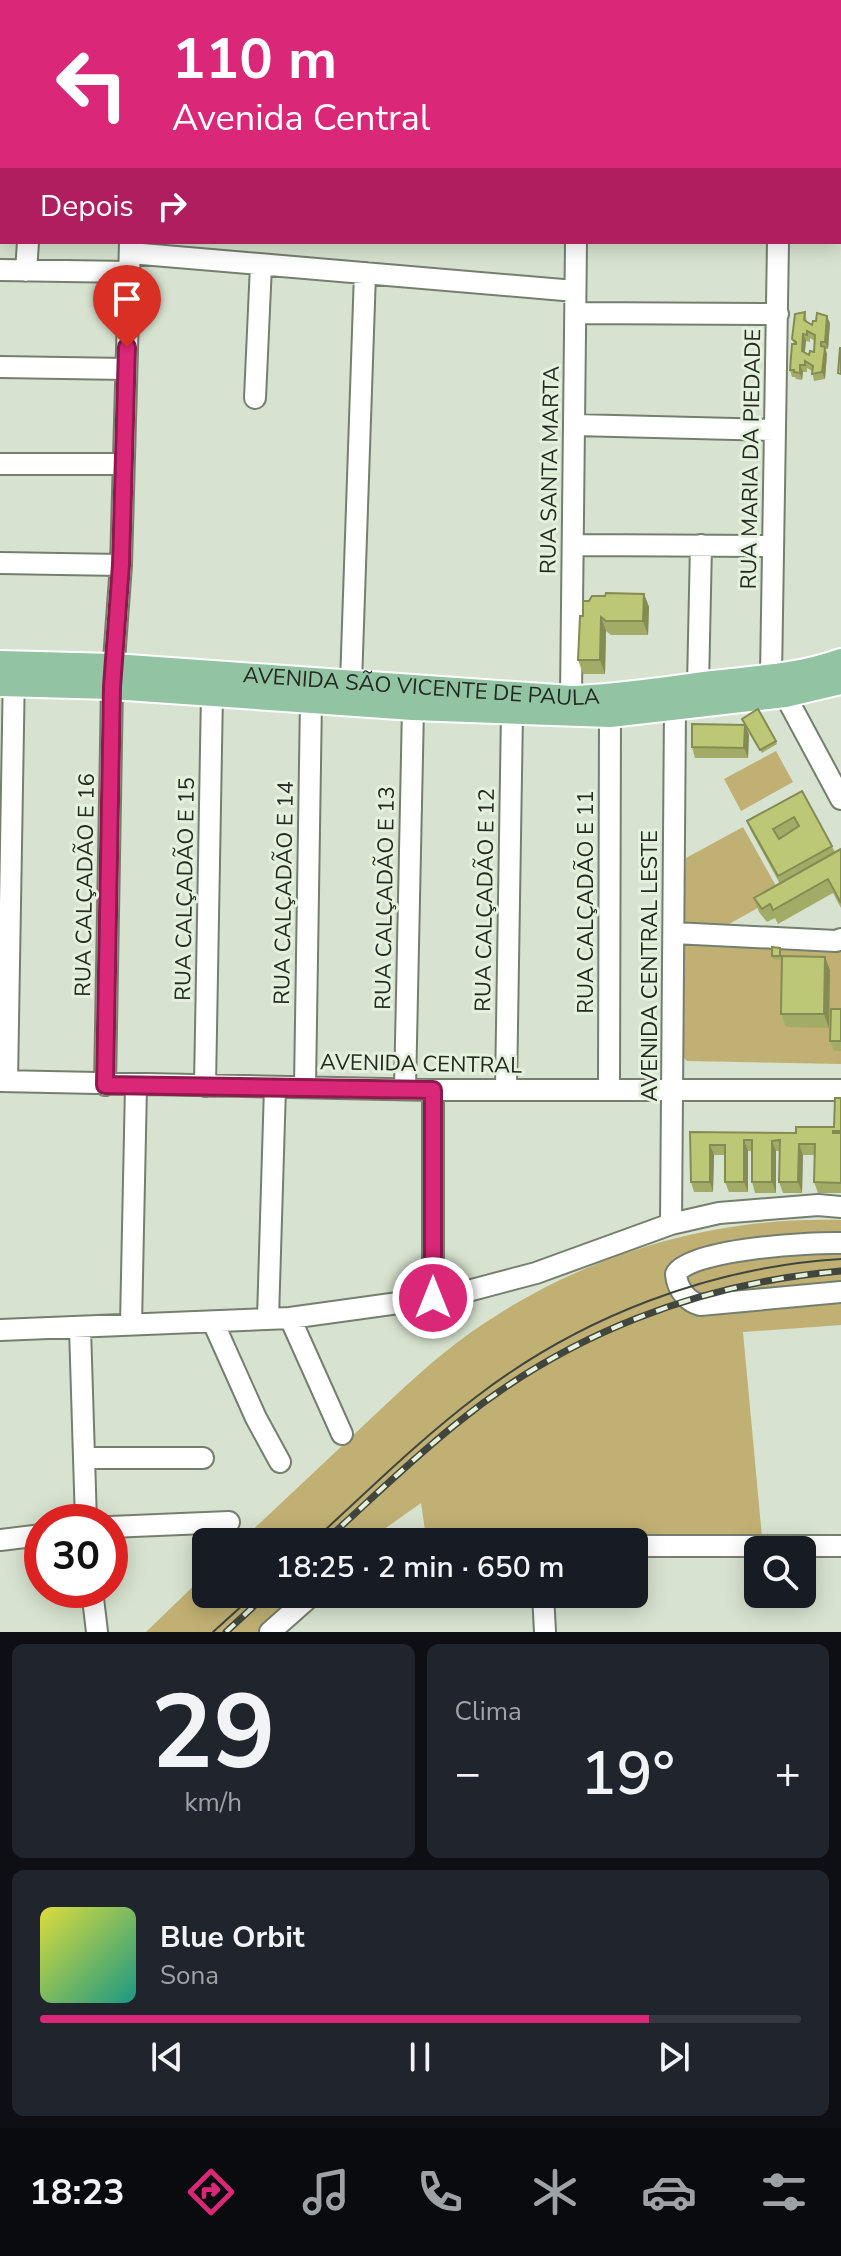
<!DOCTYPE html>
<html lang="pt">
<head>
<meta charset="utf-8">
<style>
	:root { --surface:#171b24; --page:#20242c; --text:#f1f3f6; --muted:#9ea1a6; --line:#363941; --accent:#db2777 }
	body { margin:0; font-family:"Nunito Sans",sans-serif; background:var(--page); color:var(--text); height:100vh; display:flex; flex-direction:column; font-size:30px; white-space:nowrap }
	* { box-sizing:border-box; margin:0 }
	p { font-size:26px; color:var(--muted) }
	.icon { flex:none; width:44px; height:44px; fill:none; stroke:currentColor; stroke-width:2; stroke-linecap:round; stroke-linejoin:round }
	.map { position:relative; height:1632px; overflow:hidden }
	.sheet { display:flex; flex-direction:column; gap:12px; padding:12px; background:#0d0f14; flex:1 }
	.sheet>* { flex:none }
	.hud { position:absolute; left:0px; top:0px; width:842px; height:244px; box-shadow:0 4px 20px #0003; background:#db2777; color:#fff; overflow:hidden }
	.fabs { position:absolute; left:744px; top:1536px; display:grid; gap:16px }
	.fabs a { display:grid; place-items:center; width:72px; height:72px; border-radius:12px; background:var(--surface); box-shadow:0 4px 20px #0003; font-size:40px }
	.speed { position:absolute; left:24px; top:1504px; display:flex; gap:16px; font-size:40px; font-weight:700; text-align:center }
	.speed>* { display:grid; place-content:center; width:104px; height:104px; border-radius:50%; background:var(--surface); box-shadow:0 4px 20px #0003; line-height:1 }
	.speed .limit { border:12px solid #d22; background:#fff; color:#111 }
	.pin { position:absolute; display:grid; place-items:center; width:68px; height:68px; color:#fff; margin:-82px -34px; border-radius:50% 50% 50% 0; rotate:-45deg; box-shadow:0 0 8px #0007 }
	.pin .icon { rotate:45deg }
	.me { position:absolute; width:88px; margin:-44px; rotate:0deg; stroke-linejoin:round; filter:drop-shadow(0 0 6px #0008) }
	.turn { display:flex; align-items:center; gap:28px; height:168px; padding:0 40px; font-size:36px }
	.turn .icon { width:104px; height:104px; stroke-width:2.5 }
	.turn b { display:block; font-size:56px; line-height:68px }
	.then { display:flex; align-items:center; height:76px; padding:0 40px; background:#0003; gap:16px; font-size:30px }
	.big { font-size:60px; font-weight:600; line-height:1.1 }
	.sheet .card { flex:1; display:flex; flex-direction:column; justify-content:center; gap:12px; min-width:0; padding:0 28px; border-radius:12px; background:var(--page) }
	.sheet .dial { align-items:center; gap:0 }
	.dial b { font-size:104px; line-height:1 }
	.song { display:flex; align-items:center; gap:24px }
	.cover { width:96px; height:96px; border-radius:12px; background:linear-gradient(135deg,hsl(60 70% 55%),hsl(170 70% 35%)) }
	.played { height:8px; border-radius:4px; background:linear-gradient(90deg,var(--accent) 80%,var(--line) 80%) }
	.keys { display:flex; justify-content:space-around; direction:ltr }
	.heat { display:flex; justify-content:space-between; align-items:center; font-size:44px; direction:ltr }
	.sheet .tiles { flex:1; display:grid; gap:12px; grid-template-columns:1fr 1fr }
	.card:last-child { grid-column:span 2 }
	.trip { position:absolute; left:192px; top:1528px; width:456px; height:80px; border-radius:12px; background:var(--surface); box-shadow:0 4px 20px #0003; font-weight:600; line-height:80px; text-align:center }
	.tab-bar { display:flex; height:128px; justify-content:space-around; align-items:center; background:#090b0e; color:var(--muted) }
	.tab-bar .icon { width:56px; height:56px }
	.tab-bar .on { color:var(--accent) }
	.tab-bar b { font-size:36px; color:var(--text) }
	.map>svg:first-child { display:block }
	.green { fill:#c0b073 }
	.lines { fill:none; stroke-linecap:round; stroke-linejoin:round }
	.minor-casing { stroke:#747f6e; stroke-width:24 }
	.major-casing { stroke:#fff; stroke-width:28 }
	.minor { stroke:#fff; stroke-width:20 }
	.major { stroke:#92c4a4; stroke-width:24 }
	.tram { stroke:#40463d; stroke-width:2 }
	.rail-casing { stroke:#40463d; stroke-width:7 }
	.rail { stroke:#e4f1dd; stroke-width:4; stroke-dasharray:12; stroke-linecap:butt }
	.wall { fill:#a3ac66; fill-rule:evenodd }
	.shaded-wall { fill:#848c53 }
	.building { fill:#bdc877; stroke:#848c53; stroke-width:2; fill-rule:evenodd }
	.route-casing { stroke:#8e194d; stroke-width:20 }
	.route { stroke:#db2777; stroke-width:14 }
	.labels { text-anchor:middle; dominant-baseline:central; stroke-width:6; stroke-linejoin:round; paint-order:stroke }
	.street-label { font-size:22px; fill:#242922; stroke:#e4f1dd }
</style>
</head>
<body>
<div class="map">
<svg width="841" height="1632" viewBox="0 0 841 1632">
	<rect width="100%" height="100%" fill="#d7e3d0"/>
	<path class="green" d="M776,751L793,782L741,811L724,779Z
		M743,827L781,895L729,924L683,922L686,858Z
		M688,939L841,947V1064L687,1061L679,1053V947Z
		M841,1220V1325L743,1332L762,1537H426L421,1503L366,1542H240C281,1503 323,1464 364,1425C398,1393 432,1360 470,1333C577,1257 709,1216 841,1220Z
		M206,1574V1594H306L262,1632H146Z"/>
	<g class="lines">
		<defs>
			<path id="minor" d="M137,0V2
				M12,2V0
				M583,2V0
				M130,253L575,291
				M0,270L130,272
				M26,271L28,242
				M576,313L778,314
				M0,367L126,369
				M255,398L261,265
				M575,425L775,430
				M0,464H123
				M574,545L773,546
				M0,563L121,565
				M771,676L778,242
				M785,679V695L841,799
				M351,683L365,273
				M698,685L701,545
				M571,698L576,242
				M674,933L836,941L841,939
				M0,1081L433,1090H841
				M7,1081L14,669
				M105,1085L112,687L121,565L130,242
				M205,1086L212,693
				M305,1086L311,700
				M609,1088L610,715
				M405,1089L413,708
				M506,1089L512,712
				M671,1224L675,708
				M841,1243C812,1242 689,1249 676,1274C677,1288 686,1301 700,1305L841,1292
				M433,1298V1090
				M268,1318L275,1087
				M290,1318L342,1434
				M213,1322L256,1418L280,1462
				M131,1324L136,1086
				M80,1328L86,1522
				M0,1330L290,1318L449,1296L536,1273L671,1224L719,1213L818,1205L841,1207
				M85,1458H203
				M110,1527L229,1522
				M0,1540L42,1535
				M634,1546H841
				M92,1590L97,1632
				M543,1594L545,1632
				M270,1632L313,1594"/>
			<g id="major">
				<path id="s1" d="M0,663L114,666L571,698C618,697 665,689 713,683C756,678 800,676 841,661"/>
				<path d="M0,684L112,687L413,708L610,715L785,695L841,682"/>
			</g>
		</defs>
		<use href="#minor" class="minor-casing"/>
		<use href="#major" class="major-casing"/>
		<use href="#minor" class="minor"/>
		<use href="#major" class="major"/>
		<path class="tram" d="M312,1542C366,1493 418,1441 476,1397C580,1317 710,1267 841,1259
			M213,1632L255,1594"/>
		<defs>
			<path id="rail" d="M324,1542C368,1502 410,1461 456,1424C566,1334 700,1283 841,1271
				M226,1632L267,1594"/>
		</defs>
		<use href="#rail" class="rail-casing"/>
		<use href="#rail" class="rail"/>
	</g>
	<path class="wall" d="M805,312L807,322L812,325L830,323L828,349H825L827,354L825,379L814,381L812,371L807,368V372H803L802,380L796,379L795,377H792L790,370L794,344L792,339ZM810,338L815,341L814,352L809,355L805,352L806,341L810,342Z
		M644,594L649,607L648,635H611L606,631L605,674H583L578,660L583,616L589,601L605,596Z
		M742,719L776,741L777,744L762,753L745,725L749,735L748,758H695L692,747L745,725Z
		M802,791L835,852L841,849V908L833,893L778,924L775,918L767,922L759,912L754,898L780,884L751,831L747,821Z
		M780,948L781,960L773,959L772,956Z
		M830,970L829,1028L786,1027L781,1014Z
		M841,1009V1051H834L830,1041Z
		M841,1098V1193H818L814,1182L815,1155H803L802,1193H783L779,1182L780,1151H776V1193H755L752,1182V1151H748V1192H729L725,1182V1155H714L713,1192H694L691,1182L690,1132L796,1133L834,1127Z"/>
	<path class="shaded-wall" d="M827,316L830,323L828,349L825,342Z
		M803,334L806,341L804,358L802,351Z
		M825,347L827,354L825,379L822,372Z
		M800,365L803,372L802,380L800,373Z
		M644,594L649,607L648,635L643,621Z
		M601,617L606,631L605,674L600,660Z
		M745,725L749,735L748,758L744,748Z
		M825,957L830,970L829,1028L824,1014Z
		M744,1140L748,1151V1192L744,1182Z
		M772,1141L776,1151V1193L772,1182Z
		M799,1144L803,1155L802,1193L798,1182Z
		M710,1145L714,1155L713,1192L710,1182Z"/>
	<path class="building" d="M805,312L804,320L812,325L813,321H816L817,313L827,316L825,342H821V346L825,347L822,372L812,374L813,366L805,361V365H800V373L794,372V370H790L792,344H796V342L792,339L795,314ZM807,331L815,335L814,352L810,351L809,355L802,351L803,334L807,335Z
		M840,348H841V374L838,373Z
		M606,593L644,594L643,621H606L601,617L600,660H578L580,616H583V601H589L592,596H605Z
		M758,709L776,741L760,750L742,719Z
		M692,724L745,725L744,748L692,747Z
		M802,791L832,846L778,876L747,821ZM794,817L799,826L779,839L773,829Z
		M841,849V903L828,879L773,910L770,904L762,909L754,898Z
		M772,947L780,948V956H772Z
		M782,956L825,957L824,1014H781Z
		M831,1009H841V1041H830Z
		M835,1098H841V1131H833V1133H841V1183L814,1182L815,1144H799L798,1182H779L780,1140L772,1141V1182H752V1140H744V1182H725V1145H710V1182H691L690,1132L796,1133V1127H834Z"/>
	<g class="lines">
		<defs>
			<path id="route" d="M127,347L121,565L112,687L105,1085L433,1090V1298"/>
		</defs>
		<use href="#route" class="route-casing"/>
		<use href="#route" class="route"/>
	</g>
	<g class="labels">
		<g class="street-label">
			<text transform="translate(751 459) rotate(-89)">RUA MARIA DA PIEDADE</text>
			<text transform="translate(550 470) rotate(-89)">RUA SANTA MARTA</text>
			<text stroke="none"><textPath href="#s1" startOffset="422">AVENIDA SÃO VICENTE DE PAULA</textPath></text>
			<text transform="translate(85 885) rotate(-89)">RUA CALÇADÃO E 16</text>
			<text transform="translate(185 889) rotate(-89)">RUA CALÇADÃO E 15</text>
			<text transform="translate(284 893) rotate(-89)">RUA CALÇADÃO E 14</text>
			<text transform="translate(385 898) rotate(-89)">RUA CALÇADÃO E 13</text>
			<text transform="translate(485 900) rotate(-89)">RUA CALÇADÃO E 12</text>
			<text transform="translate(586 902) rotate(-90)">RUA CALÇADÃO E 11</text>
			<text transform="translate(650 966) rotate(-90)">AVENIDA CENTRAL LESTE</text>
			<text transform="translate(421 1064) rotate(1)">AVENIDA CENTRAL</text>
		</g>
	</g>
</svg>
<div class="fabs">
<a><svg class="icon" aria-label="search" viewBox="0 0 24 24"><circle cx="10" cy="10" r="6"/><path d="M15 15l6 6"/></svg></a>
</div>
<div class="speed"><div class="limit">30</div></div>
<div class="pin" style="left:127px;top:347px;background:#d93025"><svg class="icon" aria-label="arrive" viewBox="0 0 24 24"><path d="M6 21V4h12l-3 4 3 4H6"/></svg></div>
<svg class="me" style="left:433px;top:1298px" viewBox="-20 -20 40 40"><circle r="17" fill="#db2777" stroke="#fff" stroke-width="3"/><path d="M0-11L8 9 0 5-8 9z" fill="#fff"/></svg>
<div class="trip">18:25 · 2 min · 650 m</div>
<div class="hud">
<div class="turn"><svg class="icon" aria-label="left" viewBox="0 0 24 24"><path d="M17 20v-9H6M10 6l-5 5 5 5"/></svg><div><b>110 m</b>Avenida Central</div></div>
<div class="then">Depois<svg class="icon" aria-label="right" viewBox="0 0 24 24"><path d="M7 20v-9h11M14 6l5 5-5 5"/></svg></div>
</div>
</div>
<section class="sheet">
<div class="tiles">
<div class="card dial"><b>29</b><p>km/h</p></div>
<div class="card"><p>Clima</p>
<div class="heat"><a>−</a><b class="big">19°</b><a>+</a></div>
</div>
<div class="card">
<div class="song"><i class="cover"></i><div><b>Blue Orbit</b><p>Sona</p></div></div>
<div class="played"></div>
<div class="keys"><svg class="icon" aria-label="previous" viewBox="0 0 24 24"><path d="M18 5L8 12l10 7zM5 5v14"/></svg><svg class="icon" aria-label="pause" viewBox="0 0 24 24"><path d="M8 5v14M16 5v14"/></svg><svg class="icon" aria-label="next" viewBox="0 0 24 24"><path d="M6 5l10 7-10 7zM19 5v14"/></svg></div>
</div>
</div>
</section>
<nav class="tab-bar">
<b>18:23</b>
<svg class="icon on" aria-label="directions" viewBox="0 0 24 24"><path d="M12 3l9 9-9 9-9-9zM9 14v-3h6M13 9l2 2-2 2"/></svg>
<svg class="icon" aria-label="music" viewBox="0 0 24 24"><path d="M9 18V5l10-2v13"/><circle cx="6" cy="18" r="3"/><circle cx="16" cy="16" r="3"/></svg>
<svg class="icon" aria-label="phone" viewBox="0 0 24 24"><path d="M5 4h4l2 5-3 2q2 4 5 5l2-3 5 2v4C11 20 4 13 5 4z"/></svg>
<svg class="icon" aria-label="climate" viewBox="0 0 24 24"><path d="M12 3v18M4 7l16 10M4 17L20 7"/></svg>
<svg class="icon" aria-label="car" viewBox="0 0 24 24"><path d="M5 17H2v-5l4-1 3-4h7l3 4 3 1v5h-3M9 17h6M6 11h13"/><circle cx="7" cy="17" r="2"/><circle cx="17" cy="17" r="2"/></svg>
<svg class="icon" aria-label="filters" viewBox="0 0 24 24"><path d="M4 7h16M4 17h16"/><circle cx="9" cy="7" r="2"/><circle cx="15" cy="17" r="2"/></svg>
</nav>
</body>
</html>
